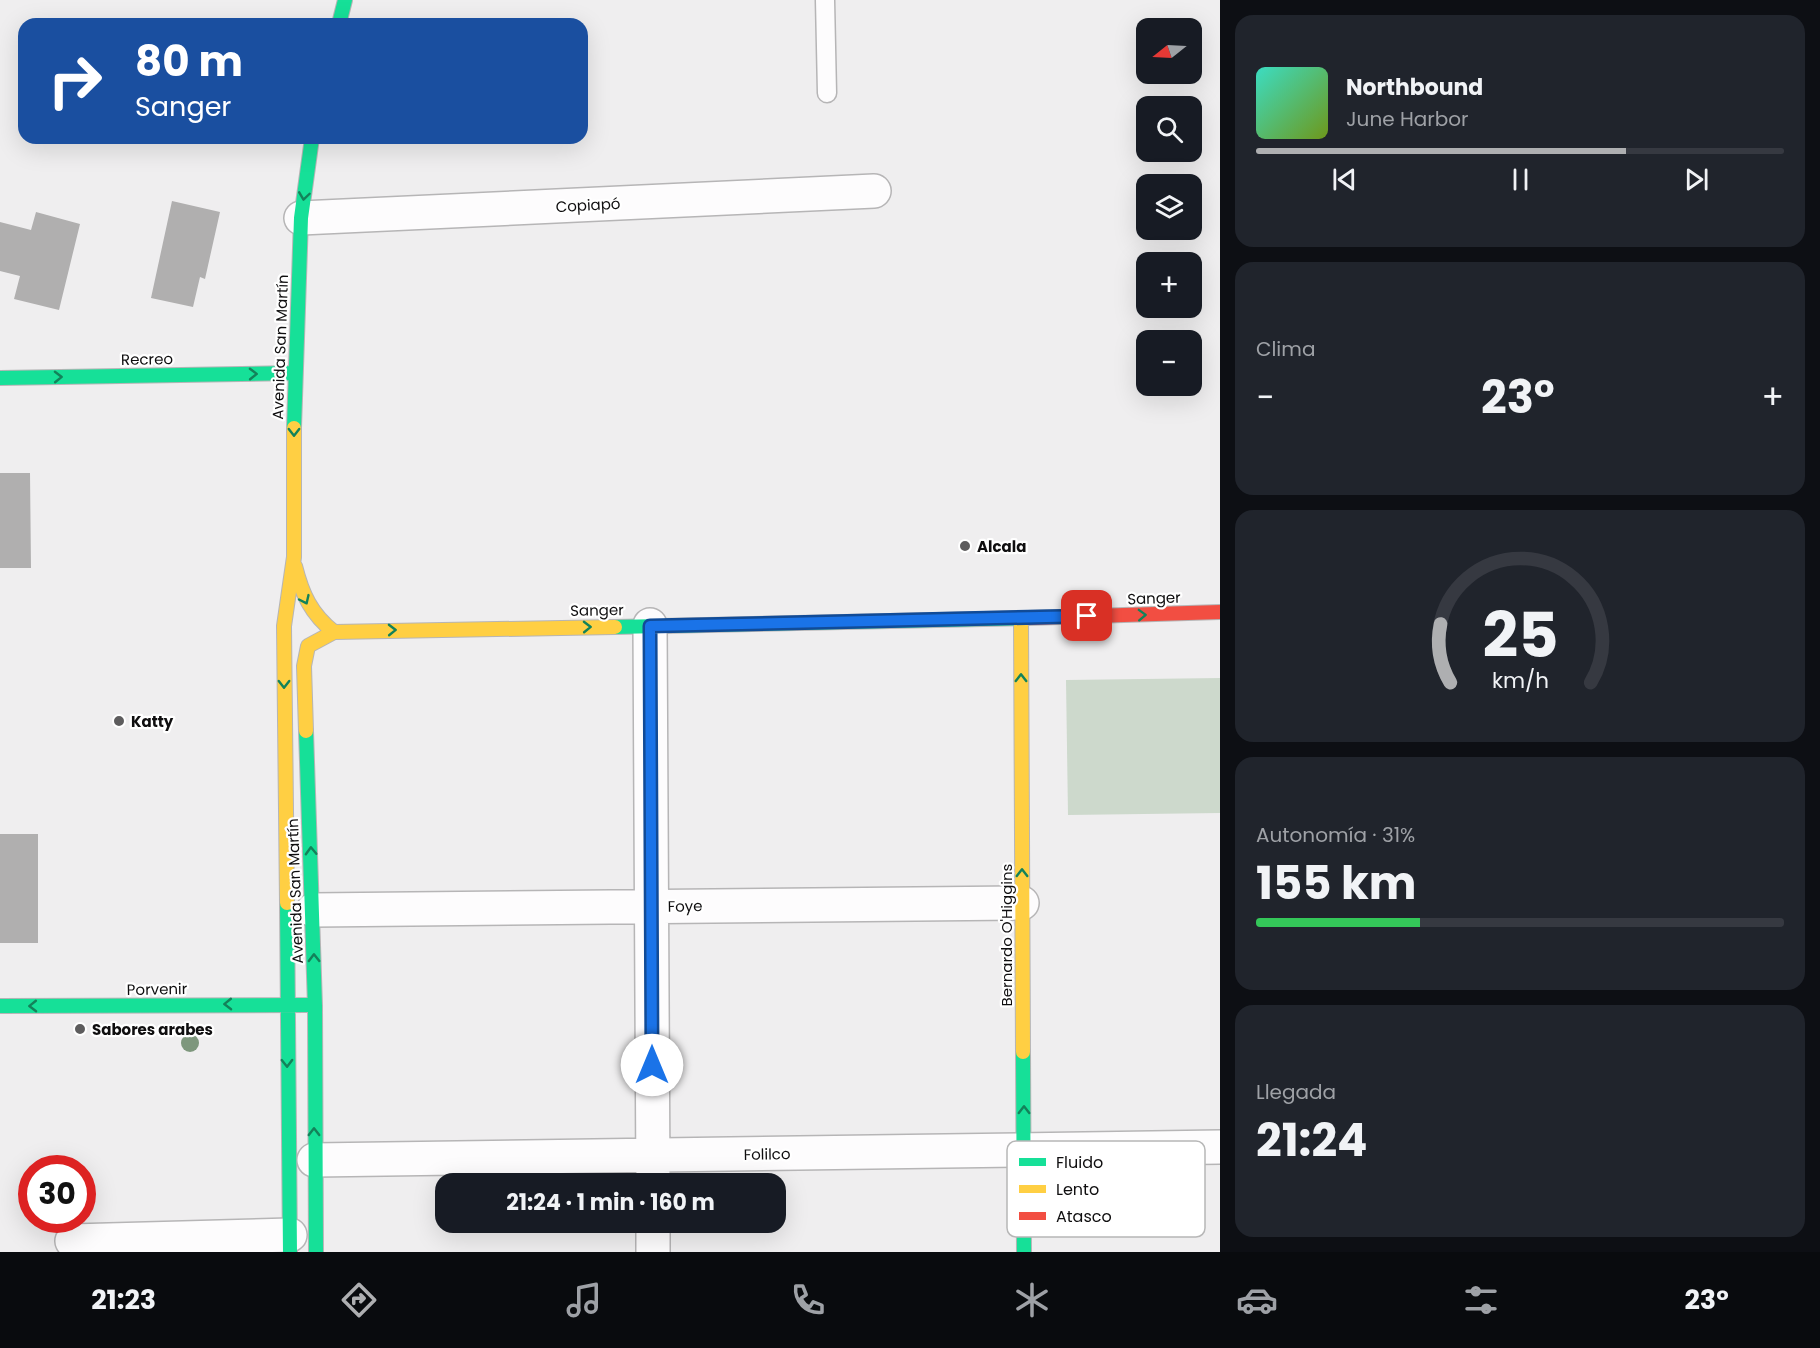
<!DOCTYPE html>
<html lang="es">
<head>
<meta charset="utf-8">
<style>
	:root { --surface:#171b24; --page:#20242c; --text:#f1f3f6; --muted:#9ea1a6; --line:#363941; --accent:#aeafb1 }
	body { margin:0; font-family:Poppins,sans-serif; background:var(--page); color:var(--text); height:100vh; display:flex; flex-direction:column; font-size:22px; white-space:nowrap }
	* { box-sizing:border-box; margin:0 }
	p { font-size:20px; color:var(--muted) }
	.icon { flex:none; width:33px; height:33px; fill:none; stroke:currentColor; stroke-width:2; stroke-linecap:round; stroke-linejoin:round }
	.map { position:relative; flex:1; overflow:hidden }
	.details { display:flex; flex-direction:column; gap:15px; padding:15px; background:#0d0f14; width:600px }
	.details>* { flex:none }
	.banner { position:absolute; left:18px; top:18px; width:570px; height:126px; border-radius:18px; box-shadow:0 6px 24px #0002; background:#1a4fa0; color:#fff; overflow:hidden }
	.needle { width:39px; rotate:252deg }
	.fabs { position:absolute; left:1136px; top:18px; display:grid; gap:12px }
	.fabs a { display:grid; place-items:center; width:66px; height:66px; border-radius:12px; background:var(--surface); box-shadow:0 6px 24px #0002; font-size:30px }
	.speed { position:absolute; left:18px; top:1155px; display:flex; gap:12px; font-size:30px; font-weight:700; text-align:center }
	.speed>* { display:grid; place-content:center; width:78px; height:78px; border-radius:50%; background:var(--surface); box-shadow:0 6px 24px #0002; line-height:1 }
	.speed .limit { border:9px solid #d22; background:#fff; color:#111 }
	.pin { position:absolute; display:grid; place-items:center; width:51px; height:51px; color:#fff; margin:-26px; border-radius:12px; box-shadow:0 3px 9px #0006 }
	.me { position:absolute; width:66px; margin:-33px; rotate:0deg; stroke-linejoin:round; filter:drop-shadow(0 0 4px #0008) }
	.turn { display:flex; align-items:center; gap:21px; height:126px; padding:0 18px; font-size:27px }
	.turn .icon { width:78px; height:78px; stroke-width:2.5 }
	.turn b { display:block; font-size:42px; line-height:51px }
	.big { font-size:45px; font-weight:700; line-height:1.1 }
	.details .widget { flex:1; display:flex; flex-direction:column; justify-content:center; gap:9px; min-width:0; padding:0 21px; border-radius:18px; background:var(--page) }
	.details .dial { align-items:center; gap:0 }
	.dial svg { height:156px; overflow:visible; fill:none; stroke:var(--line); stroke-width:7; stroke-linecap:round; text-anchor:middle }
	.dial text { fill:var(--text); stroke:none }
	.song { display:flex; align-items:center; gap:18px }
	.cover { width:72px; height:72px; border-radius:9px; background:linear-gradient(135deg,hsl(170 70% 55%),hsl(80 70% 35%)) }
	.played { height:6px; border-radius:3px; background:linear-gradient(90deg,var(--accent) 70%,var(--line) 70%) }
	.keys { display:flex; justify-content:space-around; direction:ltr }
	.heat { display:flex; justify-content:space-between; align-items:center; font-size:33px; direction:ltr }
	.charge { height:9px; border-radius:4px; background:linear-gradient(90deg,#34c759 31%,var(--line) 0) }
	.trip { position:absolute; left:435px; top:1173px; width:351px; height:60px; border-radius:18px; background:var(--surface); box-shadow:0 6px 24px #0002; font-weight:700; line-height:60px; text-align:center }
	.menu { display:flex; height:96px; justify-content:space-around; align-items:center; background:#090b0e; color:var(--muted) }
	.menu .icon { width:42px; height:42px }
	.menu .selected { color:var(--accent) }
	.menu b { font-size:27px; color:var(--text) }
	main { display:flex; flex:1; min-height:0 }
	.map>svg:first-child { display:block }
	.green { fill:#cdd9cc }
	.building { fill:#b0afaf }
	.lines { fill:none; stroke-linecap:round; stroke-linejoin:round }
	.lane-casing { stroke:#b6b5b6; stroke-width:21 }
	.street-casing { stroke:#b6b5b6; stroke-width:36 }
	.fast-casing { stroke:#b6b5b6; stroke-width:16 }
	.slow-casing { stroke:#b6b5b6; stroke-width:16 }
	.jam-casing { stroke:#b6b5b6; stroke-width:16 }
	.lane { stroke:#fdfcfd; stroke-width:18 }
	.street { stroke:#fdfcfd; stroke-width:33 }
	.fast { stroke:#16e098; stroke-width:14 }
	.slow { stroke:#ffcf43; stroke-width:14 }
	.jam { stroke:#f24e42; stroke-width:14 }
	.tree { fill:#7e977d }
	.oneway { stroke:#13825a }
	.route-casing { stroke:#114b97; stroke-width:15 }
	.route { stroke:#1a73e8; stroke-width:10 }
	.poi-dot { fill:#5d5c5d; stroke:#fff; stroke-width:2 }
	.labels { text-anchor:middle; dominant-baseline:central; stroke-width:4.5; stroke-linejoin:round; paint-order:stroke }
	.street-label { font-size:15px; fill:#0f0e0f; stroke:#fff }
	.poi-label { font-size:15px; font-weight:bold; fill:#0f0e0f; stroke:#fff; text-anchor:start }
	.key { fill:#fff; stroke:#b7b7b7; stroke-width:1.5 }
	.key-label { font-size:16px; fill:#0f0e0f }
</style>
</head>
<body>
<main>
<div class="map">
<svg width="1220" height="1252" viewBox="0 0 1220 1252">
	<rect width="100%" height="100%" fill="#efeeef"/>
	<path class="green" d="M1220,678V813L1068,815L1066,680Z"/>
	<path class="building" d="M172,201L220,212L205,279L200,277L193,307L151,298Z
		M36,212L80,224L59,310L14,299L20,276L0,271V222L31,230Z
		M0,473H30L31,568H0Z
		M0,834H38V943H0Z"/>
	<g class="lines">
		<defs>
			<path id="lane" d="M825,0L827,93"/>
			<path id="street" d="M301,218L874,191
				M650,625L653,1184
				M313,910L1022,903
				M314,1160L1220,1147
				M653,1222V1252
				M72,1241L290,1235"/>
			<path id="fast" d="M339,24L345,0
				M0,378L294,373
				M294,428L301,218L312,138
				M615,627L1028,618
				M306,731L315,1006L316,1252
				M287,903L290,1252
				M0,1006L307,1005
				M1023,1052L1024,1252"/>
			<path id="slow" d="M295,566C302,594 311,614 334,632
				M1021,619L1023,1052
				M306,731L304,666L308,646L334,632L615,627
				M287,903L284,626L294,557V428"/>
			<path id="jam" d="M1028,618L1220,612"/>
		</defs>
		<use href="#lane" class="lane-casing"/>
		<use href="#street" class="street-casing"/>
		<use href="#fast" class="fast-casing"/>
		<use href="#slow" class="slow-casing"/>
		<use href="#jam" class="jam-casing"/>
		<use href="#lane" class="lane"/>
		<use href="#street" class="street"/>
		<use href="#fast" class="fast"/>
		<use href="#slow" class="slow"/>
		<use href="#jam" class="jam"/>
	</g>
	<circle class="tree" cx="190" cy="1043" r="9"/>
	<defs><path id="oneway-chevron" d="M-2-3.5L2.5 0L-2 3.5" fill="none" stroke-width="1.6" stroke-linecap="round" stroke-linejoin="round" transform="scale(1.5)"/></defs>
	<g class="oneway">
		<use href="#oneway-chevron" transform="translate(304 196) rotate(98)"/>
		<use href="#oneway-chevron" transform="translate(253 374) rotate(-1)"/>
		<use href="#oneway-chevron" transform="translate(58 377) rotate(-1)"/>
		<use href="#oneway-chevron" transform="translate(294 432) rotate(90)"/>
		<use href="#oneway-chevron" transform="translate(305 600) rotate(65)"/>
		<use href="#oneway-chevron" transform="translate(1142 615) rotate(-2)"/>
		<use href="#oneway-chevron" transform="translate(587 627) rotate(-1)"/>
		<use href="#oneway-chevron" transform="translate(392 630) rotate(-1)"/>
		<use href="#oneway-chevron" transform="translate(1021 678) rotate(-90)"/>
		<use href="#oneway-chevron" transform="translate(284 684) rotate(90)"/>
		<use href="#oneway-chevron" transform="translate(311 851) rotate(-92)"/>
		<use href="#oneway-chevron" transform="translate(1022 873) rotate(-90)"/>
		<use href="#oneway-chevron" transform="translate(314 958) rotate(-91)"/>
		<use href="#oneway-chevron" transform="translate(228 1004) rotate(179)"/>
		<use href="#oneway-chevron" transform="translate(33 1006) rotate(179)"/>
		<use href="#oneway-chevron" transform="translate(287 1063) rotate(89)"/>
		<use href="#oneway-chevron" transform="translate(1024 1110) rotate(-90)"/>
		<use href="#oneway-chevron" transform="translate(314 1132) rotate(-90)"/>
	</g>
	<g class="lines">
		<defs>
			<path id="route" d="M652,1065L650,626L1087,616"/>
		</defs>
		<use href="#route" class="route-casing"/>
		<use href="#route" class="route"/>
	</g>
	<g class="poi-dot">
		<circle cx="965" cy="546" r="6"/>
		<circle cx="119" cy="721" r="6"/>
		<circle cx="80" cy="1029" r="6"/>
	</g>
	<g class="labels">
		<g class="street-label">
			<text transform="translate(588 205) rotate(-3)">Copiapó</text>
			<text transform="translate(280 347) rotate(-88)">Avenida San Martín</text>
			<text transform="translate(147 359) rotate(-1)">Recreo</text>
			<text transform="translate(1154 598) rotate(-2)">Sanger</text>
			<text transform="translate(597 610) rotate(-1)">Sanger</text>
			<text transform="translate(295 891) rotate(-92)">Avenida San Martín</text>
			<text transform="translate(685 906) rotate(-1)">Foye</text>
			<text transform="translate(1006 935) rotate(-90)">Bernardo O'Higgins</text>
			<text transform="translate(157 989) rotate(-1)">Porvenir</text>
			<text transform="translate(767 1154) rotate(-1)">Folilco</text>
		</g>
		<g class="poi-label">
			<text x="977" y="546">Alcala</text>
			<text x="131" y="721">Katty</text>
			<text x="92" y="1029">Sabores arabes</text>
		</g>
	</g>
	<rect x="1007" y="1141" width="198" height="96" rx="9" class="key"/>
	<rect x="1019" y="1158" width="27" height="8" fill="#16e098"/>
	<rect x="1019" y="1185" width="27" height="8" fill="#ffcf43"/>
	<rect x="1019" y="1212" width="27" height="8" fill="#f24e42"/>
	<g class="key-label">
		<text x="1056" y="1168">Fluido</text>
		<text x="1056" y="1195">Lento</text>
		<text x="1056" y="1222">Atasco</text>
	</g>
</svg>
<div class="fabs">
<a><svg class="needle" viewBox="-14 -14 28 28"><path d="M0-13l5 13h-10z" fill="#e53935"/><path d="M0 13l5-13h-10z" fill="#9ea1a6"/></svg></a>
<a><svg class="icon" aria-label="search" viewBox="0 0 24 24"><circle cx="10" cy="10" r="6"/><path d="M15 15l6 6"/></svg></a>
<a><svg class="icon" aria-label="layers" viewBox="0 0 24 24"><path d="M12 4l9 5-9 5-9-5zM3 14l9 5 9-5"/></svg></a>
<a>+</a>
<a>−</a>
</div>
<div class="speed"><div class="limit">30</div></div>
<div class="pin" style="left:1087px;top:616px;background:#d93025"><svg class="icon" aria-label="arrive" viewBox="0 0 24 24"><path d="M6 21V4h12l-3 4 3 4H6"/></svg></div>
<svg class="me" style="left:652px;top:1065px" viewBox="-20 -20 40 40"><circle r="19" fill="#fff"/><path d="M0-13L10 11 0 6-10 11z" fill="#1a73e8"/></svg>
<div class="trip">21:24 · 1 min · 160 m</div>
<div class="banner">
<div class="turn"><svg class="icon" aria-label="right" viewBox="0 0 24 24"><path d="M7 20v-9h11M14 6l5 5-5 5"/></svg><div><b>80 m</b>Sanger</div></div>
</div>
</div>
<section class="details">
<div class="widget">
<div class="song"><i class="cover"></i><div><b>Northbound</b><p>June Harbor</p></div></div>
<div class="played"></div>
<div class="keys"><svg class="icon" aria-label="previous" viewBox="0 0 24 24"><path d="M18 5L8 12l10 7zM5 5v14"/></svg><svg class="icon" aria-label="pause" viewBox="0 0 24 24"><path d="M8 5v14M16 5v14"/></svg><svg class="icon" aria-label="next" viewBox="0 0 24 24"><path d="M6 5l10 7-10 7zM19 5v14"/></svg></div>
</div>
<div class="widget"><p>Clima</p>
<div class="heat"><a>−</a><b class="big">23°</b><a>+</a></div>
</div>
<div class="widget dial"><svg viewBox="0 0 100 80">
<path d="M14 69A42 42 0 1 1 86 69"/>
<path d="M14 69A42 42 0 0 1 9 39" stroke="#aeafb1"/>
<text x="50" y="56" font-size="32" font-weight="700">25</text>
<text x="50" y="72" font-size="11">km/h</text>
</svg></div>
<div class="widget"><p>Autonomía · 31%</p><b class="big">155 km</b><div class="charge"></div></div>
<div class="widget"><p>Llegada</p><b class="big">21:24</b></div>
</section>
</main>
<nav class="menu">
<b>21:23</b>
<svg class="icon selected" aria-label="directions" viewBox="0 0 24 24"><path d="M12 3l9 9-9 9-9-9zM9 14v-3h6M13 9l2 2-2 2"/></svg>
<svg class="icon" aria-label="music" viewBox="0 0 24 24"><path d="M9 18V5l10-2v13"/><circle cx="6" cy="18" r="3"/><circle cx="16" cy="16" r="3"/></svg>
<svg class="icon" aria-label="phone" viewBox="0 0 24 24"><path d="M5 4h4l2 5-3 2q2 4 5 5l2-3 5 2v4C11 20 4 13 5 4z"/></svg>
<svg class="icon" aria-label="climate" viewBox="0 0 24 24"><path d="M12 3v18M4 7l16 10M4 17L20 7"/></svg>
<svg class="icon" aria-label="car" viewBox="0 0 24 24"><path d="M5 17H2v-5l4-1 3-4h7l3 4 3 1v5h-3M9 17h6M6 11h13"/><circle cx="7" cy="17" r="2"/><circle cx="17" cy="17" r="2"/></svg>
<svg class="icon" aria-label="filters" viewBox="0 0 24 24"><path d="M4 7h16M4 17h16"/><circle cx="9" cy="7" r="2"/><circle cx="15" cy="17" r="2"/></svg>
<b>23°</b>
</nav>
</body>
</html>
